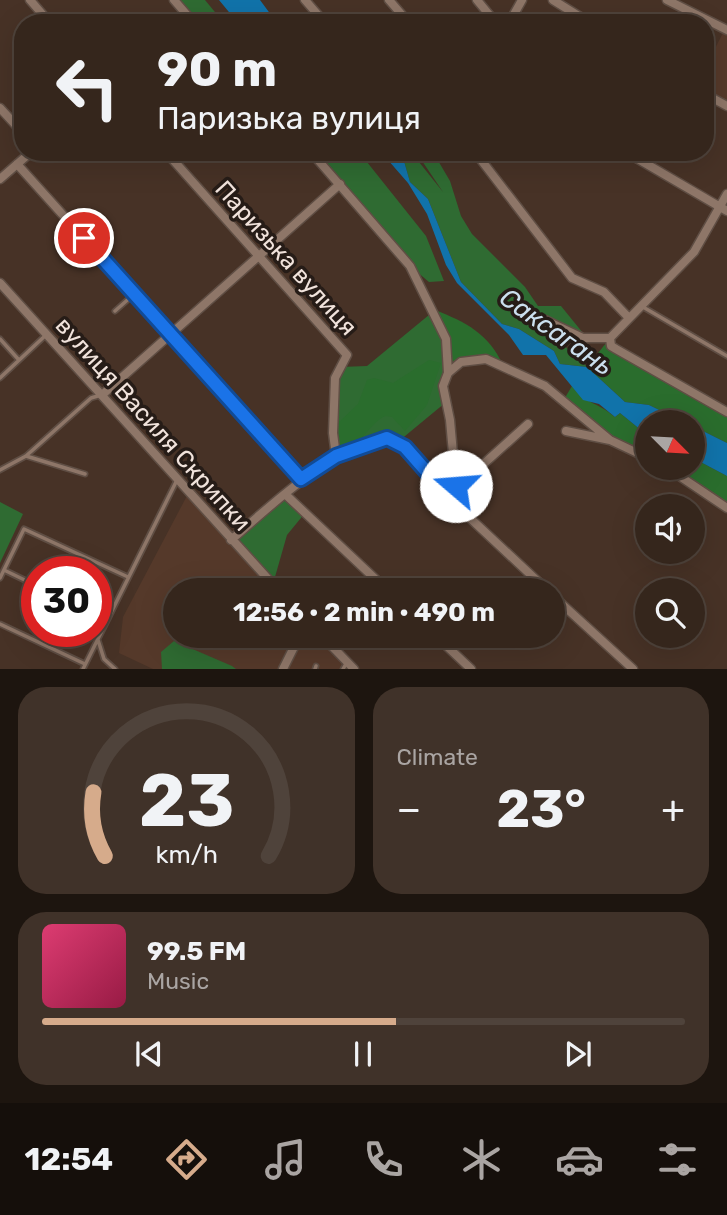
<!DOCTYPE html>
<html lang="en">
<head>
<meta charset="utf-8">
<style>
	:root { --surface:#35261c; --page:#403229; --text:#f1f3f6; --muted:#aaa5a3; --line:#4f433b; --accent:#d6ab8b }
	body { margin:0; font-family:Rubik,sans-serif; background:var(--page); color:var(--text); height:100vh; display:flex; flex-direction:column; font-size:26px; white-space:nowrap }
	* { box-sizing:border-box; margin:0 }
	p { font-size:23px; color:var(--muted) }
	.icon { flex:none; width:38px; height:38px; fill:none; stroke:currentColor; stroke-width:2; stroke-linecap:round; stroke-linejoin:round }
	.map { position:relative; height:669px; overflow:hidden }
	.details { display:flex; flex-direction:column; gap:18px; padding:18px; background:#1d150f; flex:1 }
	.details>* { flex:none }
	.banner { position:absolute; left:14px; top:14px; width:700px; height:147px; border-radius:28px; box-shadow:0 7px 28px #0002,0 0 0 2px var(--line); background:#35261c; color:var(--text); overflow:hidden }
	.needle { width:46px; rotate:114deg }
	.controls { position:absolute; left:635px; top:410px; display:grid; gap:14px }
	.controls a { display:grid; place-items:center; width:70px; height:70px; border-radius:50%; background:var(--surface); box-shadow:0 7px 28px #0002,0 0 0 2px var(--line); font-size:35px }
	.speed { position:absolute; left:21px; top:556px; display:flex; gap:14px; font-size:35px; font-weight:700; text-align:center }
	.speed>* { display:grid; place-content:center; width:91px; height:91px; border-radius:50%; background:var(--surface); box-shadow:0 7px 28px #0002,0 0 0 2px var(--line); line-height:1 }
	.speed .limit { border:10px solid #d22; background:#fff; color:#111 }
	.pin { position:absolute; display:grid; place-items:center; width:60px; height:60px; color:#fff; margin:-30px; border:4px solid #fff; border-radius:50%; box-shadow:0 2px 7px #0007 }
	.me { position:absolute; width:77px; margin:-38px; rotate:288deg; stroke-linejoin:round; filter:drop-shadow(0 0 5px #0008) }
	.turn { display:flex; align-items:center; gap:24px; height:147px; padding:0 28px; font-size:32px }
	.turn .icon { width:91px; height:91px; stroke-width:2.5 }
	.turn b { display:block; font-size:49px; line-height:60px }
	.big { font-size:52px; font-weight:700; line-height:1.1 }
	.details .card { flex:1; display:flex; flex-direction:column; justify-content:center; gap:10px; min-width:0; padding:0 24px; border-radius:28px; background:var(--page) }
	.details .dial { align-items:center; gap:0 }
	.dial svg { height:182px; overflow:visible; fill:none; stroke:var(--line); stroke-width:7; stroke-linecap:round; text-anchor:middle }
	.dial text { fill:var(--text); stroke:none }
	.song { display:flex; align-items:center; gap:21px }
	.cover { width:84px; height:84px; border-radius:10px; background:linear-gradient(135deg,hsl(340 70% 55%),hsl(340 70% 35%)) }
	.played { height:7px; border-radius:4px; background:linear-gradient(90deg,var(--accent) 55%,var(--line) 55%) }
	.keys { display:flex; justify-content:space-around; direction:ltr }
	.heat { display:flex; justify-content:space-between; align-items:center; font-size:38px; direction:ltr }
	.details .tiles { flex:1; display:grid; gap:18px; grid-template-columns:1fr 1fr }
	.card:last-child { grid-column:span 2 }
	.trip { position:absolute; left:163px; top:578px; width:402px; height:70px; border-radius:35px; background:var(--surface); box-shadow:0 7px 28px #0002,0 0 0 2px var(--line); font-weight:700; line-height:70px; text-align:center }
	.dock { display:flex; height:112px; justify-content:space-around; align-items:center; background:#150f0b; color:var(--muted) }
	.dock .icon { width:49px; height:49px }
	.dock .active { color:var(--accent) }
	.dock b { font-size:32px; color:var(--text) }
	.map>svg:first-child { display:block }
	.built { fill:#55392a }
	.green { fill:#2f6b32 }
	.forest { fill:#2a6d2d }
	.water { fill:#1173aa }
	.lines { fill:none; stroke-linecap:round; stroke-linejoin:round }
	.lane-casing { stroke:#5f4e44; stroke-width:7 }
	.street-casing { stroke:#5f4e44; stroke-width:11 }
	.lane { stroke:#8e7668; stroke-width:3.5 }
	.street { stroke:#8e7668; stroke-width:8 }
	.route-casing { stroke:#114b97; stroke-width:18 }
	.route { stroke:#1a73e8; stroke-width:12 }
	.labels { text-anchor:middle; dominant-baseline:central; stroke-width:7; stroke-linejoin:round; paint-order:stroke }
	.street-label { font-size:24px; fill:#f1e3dc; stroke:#261c17 }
	.water-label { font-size:26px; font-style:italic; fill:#cbdfee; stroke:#261c17 }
</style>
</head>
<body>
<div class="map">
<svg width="727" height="669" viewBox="0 0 727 669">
	<rect width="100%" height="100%" fill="#473226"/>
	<path class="built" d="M725,29L727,30V106L705,94V68Z
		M189,492L278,590H175V635H321L347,662L343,669H153L119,653L123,617Z"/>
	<path class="green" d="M174,0H205L224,23H194Z
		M311,152H359L426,236L444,281L429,282L410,266Z
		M390,152H411L443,192L416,152H433L450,181L461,216L472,234L525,287L538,306H561L587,338L503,299L508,307L574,353L587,367L560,364L554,351L519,329L502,324L461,282L428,199L410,182L404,161Z
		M435,310L446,339L445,403L399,441L394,439L336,456L333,433L340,367L367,366Z
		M285,494L305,513L287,535L273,584L231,540Z
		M0,502L23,514L0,563Z
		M174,641L232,666L236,669H162L161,652Z"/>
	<path class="forest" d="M435,310C466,322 489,334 503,365C481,358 466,358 448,373L446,339Z
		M610,338L611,346L727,412V443L693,426V422H684L649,405L625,402L587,367Z
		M429,360L441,363L427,405L405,431L392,417L385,416C368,425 364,442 346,449L340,447L338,423L358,404L367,380L374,378L393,383Z
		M572,386C586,404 597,402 615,417L620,413L647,435V458L610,440L563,401Z
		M693,458L727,476V508L666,467H693Z"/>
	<path class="water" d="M219,0H260L277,23H238Z
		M381,152H390L404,161L410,182L428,199L461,282L502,324L519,329L554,351L560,364L587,367L625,402L649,405L684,422H648L647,435L620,413L615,417L599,404L583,400L546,355H523L509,335L457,283L446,265L427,214L408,183Z
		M693,426L727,443V476L693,458Z"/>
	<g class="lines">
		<defs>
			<path id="lane" d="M643,307L727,356
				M115,311L133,295
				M0,339L19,360
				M0,378L47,334
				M26,456L85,474
				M0,470L26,456L91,398L101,395
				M4,570L37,586
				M0,578L24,529L128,577
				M96,613L108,619
				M0,624L85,664
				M98,640L104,659L115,669
				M83,669L177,480
				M315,669L316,666
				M343,669L347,662"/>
			<path id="street" d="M30,0L50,23
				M174,0L194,23
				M305,0L325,23
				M389,0L409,23
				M477,0L496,23
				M553,0L590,23
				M667,0L727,30
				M174,23L185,13
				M509,23L522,0
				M705,94L727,106
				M0,108L23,133
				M166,152L347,355L335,378L333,433L336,456
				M311,152L410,266L446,339L448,373
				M475,152L572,278L604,292L629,318
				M626,152L727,211
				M17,164L301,479
				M0,179L31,152
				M727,194L694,252L610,338L611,346L616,349L727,412
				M0,283L278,590
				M545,320L583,338H610
				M102,395L340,184
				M566,431L610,440L648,458
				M666,467L727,508
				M456,487L450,420L443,386L448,373L461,362L486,359L545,386L610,440
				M285,494L387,590
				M448,496L528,424
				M231,540C282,496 320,457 387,438L405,447L471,519L547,590
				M553,596L633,669
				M321,635L354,669
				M435,635L471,669
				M283,669L300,635"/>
		</defs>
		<use href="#lane" class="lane-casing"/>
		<use href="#street" class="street-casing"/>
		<use href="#lane" class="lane"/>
		<use href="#street" class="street"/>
	</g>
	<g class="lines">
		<defs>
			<path id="route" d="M84,238L301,479L336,456L387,438L405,447L448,496L456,486"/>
		</defs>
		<use href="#route" class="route-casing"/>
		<use href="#route" class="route"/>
	</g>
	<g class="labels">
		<g class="street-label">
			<text transform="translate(286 258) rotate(48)">Паризька вулиця</text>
			<text transform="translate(153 424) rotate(48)">вулиця Василя Скрипки</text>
		</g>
		<g class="water-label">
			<text transform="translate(556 332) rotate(35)">Саксагань</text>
		</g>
	</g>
</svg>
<div class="controls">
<a><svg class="needle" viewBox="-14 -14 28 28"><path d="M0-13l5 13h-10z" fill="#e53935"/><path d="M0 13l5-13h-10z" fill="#aaa5a3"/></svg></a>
<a><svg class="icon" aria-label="sound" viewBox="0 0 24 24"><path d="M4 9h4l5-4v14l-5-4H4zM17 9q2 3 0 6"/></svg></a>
<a><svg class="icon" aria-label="search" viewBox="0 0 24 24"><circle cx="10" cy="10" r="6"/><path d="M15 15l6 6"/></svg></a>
</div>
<div class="speed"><div class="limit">30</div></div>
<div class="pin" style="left:84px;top:238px;background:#d93025"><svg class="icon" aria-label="arrive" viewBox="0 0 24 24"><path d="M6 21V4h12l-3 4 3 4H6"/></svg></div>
<svg class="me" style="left:456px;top:486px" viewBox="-20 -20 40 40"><circle r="19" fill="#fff"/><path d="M0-13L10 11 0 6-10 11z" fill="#1a73e8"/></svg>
<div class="trip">12:56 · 2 min · 490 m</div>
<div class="banner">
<div class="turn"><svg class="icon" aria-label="left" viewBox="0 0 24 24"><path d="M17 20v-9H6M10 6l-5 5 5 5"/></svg><div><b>90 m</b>Паризька вулиця</div></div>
</div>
</div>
<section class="details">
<div class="tiles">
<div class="card dial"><svg viewBox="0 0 100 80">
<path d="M14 69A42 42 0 1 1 86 69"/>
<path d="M14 69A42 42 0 0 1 9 41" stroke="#d6ab8b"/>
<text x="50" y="56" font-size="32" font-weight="700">23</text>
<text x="50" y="72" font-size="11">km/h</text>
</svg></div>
<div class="card"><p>Climate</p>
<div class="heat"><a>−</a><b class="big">23°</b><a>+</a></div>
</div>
<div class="card">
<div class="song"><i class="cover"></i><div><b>99.5 FM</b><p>Music</p></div></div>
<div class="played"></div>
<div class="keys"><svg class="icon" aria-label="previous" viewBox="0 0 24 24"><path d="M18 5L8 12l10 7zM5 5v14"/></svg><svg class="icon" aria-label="pause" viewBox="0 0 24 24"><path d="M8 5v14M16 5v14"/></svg><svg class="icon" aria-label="next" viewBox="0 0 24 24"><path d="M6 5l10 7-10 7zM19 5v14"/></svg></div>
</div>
</div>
</section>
<nav class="dock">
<b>12:54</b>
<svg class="icon active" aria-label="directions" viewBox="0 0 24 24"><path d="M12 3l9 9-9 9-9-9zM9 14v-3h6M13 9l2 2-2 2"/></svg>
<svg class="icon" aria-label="music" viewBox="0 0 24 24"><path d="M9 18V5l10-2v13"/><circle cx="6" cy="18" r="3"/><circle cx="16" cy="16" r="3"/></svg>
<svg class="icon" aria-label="phone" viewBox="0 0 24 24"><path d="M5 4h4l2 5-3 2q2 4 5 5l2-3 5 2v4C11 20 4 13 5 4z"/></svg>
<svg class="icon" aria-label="climate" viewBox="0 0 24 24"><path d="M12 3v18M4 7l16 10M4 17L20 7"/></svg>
<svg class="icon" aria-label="car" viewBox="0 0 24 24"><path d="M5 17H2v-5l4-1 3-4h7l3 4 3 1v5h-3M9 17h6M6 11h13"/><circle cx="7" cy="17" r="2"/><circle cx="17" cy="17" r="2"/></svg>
<svg class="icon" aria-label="filters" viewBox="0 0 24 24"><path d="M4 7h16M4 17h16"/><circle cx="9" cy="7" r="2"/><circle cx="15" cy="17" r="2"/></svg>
</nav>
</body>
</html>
